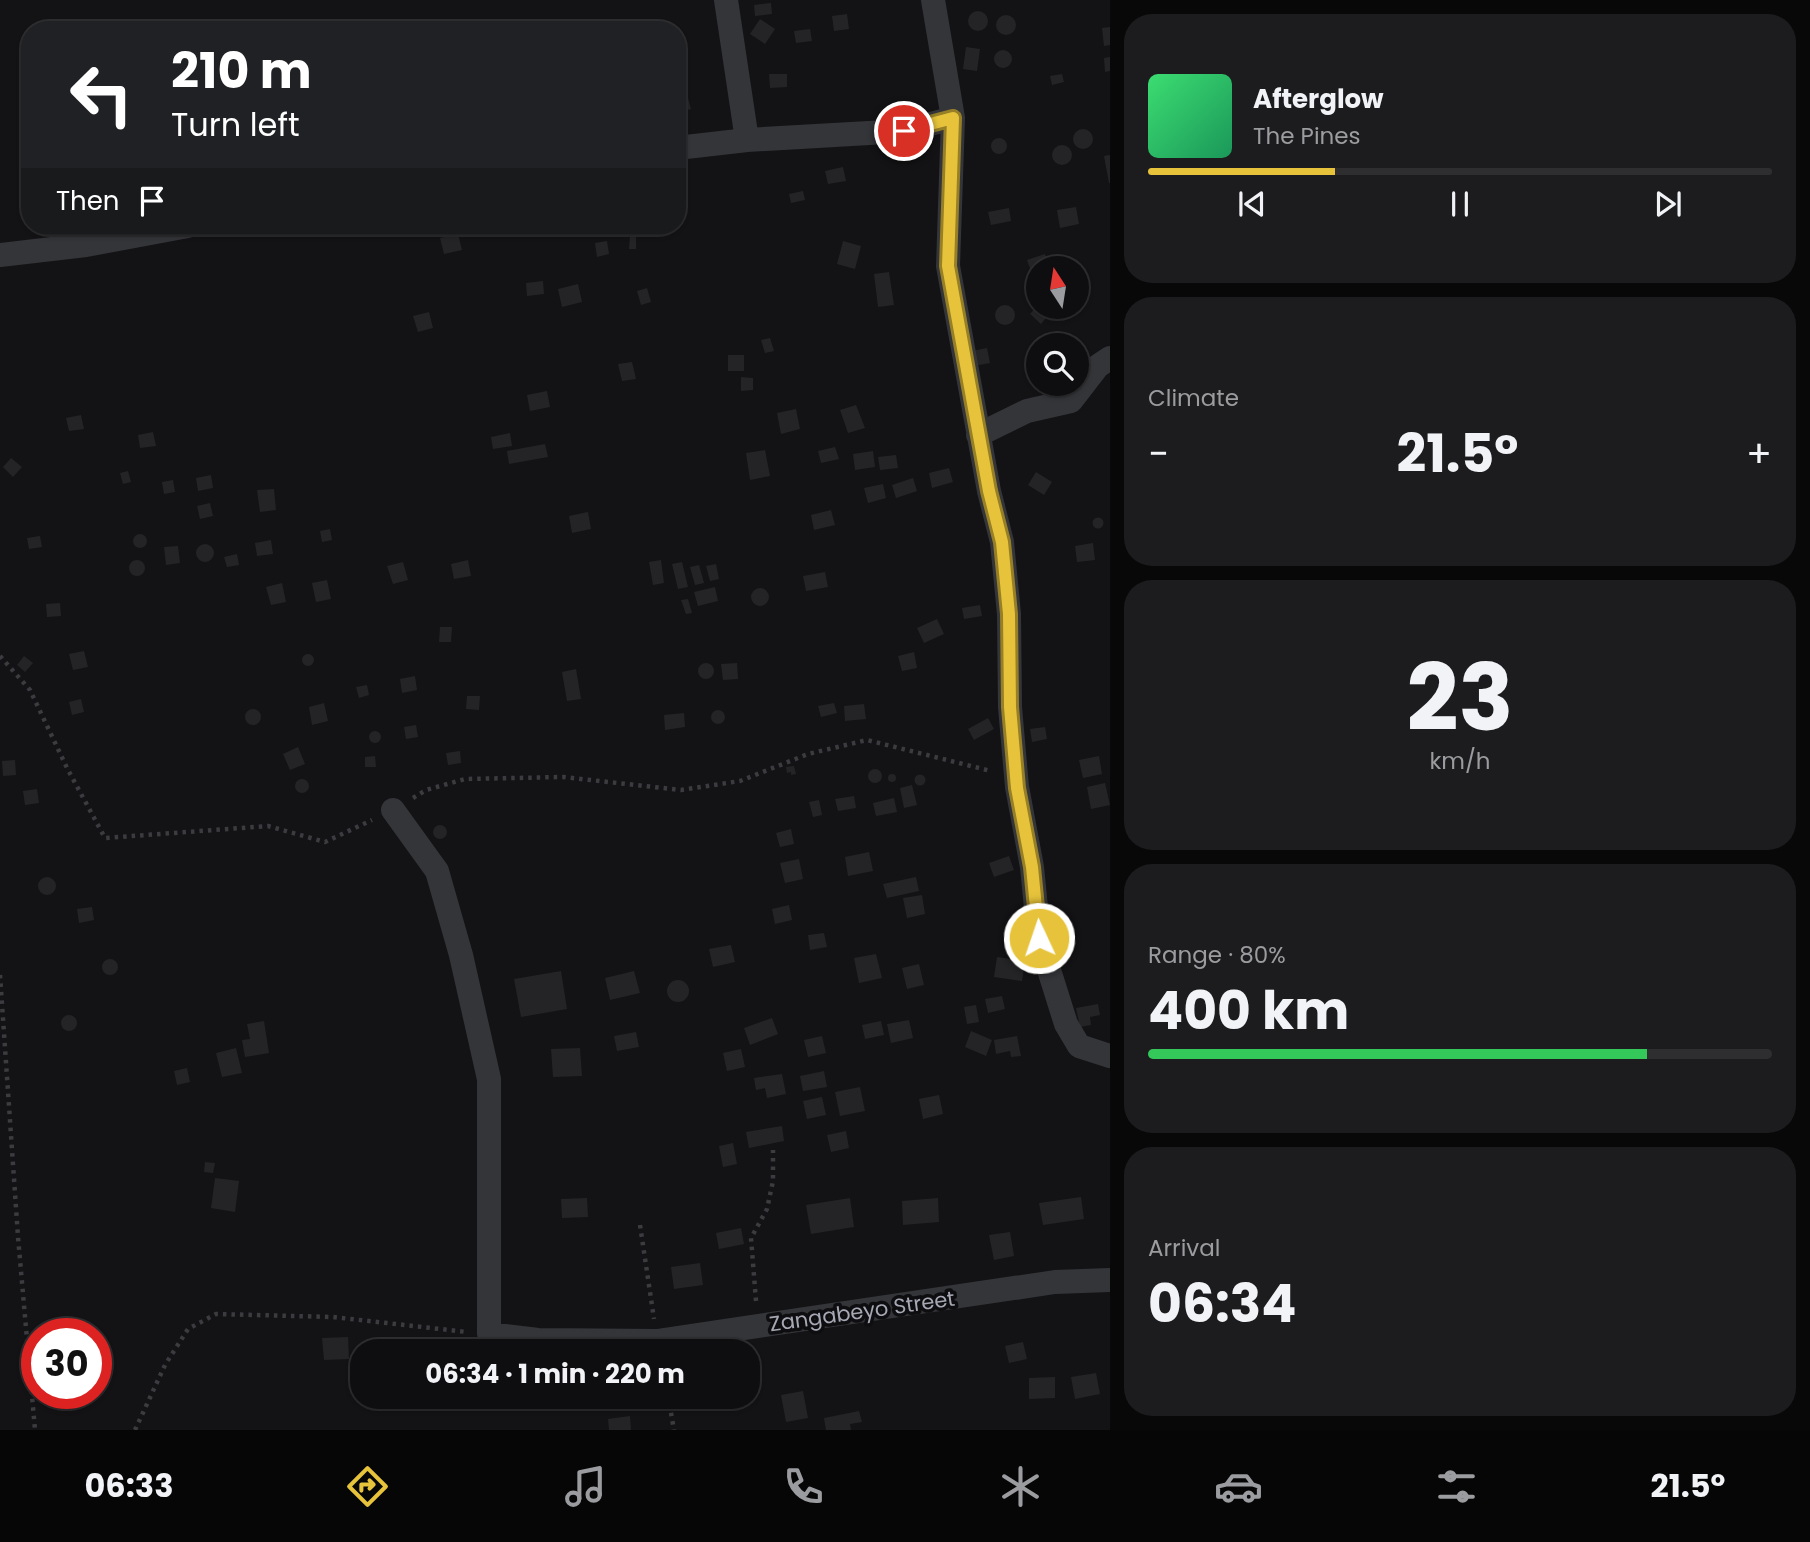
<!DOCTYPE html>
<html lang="en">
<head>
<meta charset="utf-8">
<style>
	:root { --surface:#0e0e10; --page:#1c1c1e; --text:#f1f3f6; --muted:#9b9c9f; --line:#2e2e30; --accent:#e6c33a }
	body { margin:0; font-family:Poppins,sans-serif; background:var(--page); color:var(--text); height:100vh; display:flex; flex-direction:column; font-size:26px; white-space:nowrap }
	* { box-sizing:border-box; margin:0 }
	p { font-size:23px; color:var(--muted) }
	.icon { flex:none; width:38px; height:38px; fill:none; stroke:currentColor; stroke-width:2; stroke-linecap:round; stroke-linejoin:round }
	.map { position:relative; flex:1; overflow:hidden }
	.sheet { display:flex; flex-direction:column; gap:14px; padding:14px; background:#080809; width:700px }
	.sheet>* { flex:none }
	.hud { position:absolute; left:21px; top:21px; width:665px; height:214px; border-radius:28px; box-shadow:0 2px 5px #0004,0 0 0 2px var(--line); background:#202124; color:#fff; overflow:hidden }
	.needle { width:46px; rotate:348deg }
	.fabs { position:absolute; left:1026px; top:256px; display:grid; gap:14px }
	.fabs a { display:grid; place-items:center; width:63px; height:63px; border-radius:50%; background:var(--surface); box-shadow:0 2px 5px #0004,0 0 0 2px var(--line); font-size:35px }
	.speed { position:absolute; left:21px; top:1318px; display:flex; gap:14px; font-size:35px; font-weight:700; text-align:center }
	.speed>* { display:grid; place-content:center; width:91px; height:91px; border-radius:50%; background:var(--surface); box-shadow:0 2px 5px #0004,0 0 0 2px var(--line); line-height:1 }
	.speed .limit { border:10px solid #d22; background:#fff; color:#111 }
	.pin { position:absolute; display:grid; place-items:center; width:60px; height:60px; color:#fff; margin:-30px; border:4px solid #fff; border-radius:50%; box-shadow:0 2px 7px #0007 }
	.me { position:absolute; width:77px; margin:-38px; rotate:357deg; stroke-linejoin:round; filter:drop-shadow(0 0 5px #0008) }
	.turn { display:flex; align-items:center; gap:24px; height:147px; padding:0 35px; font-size:32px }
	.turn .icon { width:91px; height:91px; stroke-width:2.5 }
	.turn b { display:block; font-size:49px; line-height:60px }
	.then { display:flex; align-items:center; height:66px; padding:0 35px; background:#0003; gap:14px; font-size:26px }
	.big { font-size:52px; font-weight:700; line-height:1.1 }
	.sheet .tile { flex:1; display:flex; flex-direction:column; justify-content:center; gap:10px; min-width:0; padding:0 24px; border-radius:28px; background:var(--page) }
	.sheet .dial { align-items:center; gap:0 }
	.dial b { font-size:91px; line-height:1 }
	.song { display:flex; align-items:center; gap:21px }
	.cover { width:84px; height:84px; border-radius:10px; background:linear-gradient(135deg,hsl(140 70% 55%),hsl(150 70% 35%)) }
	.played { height:7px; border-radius:4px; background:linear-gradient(90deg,var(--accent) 30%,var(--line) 30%) }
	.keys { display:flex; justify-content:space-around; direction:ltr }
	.heat { display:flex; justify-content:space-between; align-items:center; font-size:38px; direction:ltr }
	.charge { height:10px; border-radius:5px; background:linear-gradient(90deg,#34c759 80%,var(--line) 0) }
	.trip { position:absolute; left:350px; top:1339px; width:410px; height:70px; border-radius:28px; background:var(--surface); box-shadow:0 2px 5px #0004,0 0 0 2px var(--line); font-weight:700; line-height:70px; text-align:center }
	.dock { display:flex; height:112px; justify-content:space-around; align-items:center; background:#060606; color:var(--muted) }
	.dock .icon { width:49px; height:49px }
	.dock .on { color:var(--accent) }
	.dock b { font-size:32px; color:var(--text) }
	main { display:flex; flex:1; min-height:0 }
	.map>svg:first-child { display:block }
	.building { fill:#242326 }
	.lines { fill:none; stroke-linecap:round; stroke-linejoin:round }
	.path { stroke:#3b3b40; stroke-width:4.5; stroke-dasharray:3.5 5; stroke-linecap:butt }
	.street { stroke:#343539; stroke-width:24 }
	.route-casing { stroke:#967f26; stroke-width:18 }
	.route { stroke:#e6c33a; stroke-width:12 }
	.labels { text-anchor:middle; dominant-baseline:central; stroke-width:7; stroke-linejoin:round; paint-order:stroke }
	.street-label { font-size:21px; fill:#a6a8b4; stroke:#0e0e10 }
</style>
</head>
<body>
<main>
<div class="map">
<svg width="1110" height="1430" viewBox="0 0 1110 1430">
	<rect width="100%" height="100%" fill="#131315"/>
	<path class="building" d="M771,3L772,14L755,16L754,5Z
		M968 21a10 10 0 1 1 20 0a10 10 0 1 1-20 0Z
		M847,14L849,29L834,31L832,16Z
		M996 25a10 10 0 1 1 20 0a10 10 0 1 1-20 0Z
		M760,19L775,29L765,44L750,34Z
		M1110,27V45L1104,46L1102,28Z
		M810,29L812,41L796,43L794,31Z
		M966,47L980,49L977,71L963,69Z
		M994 59a9 9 0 1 1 18 0a9 9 0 1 1-18 0Z
		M1110,57V71L1105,72L1104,58Z
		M769,74H787V87L770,88Z
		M1062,74L1064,82L1052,85L1050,76Z
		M687,94L691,109L677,113V97Z
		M1073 139a10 10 0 1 1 20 0a10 10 0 1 1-20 0Z
		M991 146a8 8 0 1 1 16 0a8 8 0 1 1-16 0Z
		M1052 155a10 10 0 1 1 20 0a10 10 0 1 1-20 0Z
		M1110,155V183H1109L1104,156Z
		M843,167L846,181L828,184L825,171Z
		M803,191L805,200L791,203L789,194Z
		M1076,207L1079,224L1060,228L1057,210Z
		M1009,208L1011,221L991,225L988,212Z
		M458,234L462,250L444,254L440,238Z
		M630,235L636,236V249H629Z
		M607,241L609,254L597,257L595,243Z
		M843,241L861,246L855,269L837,264Z
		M1045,254L1049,268H1038V271L1032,274L1027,260Z
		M889,272L894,305L878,307L874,274Z
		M543,281L544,294L527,296L526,283Z
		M578,284L582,302L562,307L558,289Z
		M647,288L651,302L641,305L637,291Z
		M995 315a10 10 0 1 1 20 0a10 10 0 1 1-20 0Z
		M1037,306H1043L1050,313L1041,324L1030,314Z
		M429,312L433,328L418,332L413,316Z
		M770,338L774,351L765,353L761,340Z
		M987,348L990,363L974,366L972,351Z
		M728,355H744V371H728Z
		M632,362L636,379L622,381L618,364Z
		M741,377L753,378V390L741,391Z
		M1037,383H1058V387L1037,389Z
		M547,391L550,407L530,411L527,395Z
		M856,405L865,428L848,433L840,410Z
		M796,409L800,429L781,434L777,413Z
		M81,415L84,429L69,431L66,418Z
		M153,432L156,446L140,448L138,435Z
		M510,433L512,446L493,449L491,437Z
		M545,444L548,457L509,464L507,451Z
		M835,447L839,459L821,463L818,451Z
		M765,450L770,476L750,480L746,453Z
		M873,451L875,467L855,470L853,454Z
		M896,455L898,468L880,470L878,457Z
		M11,458L22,467L13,477L3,467Z
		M949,468L953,482L932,488L929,473Z
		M128,471L131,482L123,484L120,473Z
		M1036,472L1052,482L1044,495L1028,485Z
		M211,475L213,488L198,491L196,478Z
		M913,478L917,491L896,498L892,485Z
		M173,480L175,492L164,494L162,482Z
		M883,484L886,498L868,503L864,488Z
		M274,489L276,510L260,512L257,490Z
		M210,503L213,516L200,519L197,506Z
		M831,510L835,525L814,530L811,515Z
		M588,512L591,529L572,533L569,516Z
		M1092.5 523a5.5 5.5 0 1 1 11 0a5.5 5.5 0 1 1-11 0Z
		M330,529L332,540L322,542L320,531Z
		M133 541a7 7 0 1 1 14 0a7 7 0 1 1-14 0Z
		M40,536L42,547L29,549L27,538Z
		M271,540L273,554L257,556L255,543Z
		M1093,543L1095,560L1077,562L1075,546Z
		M196 553a9 9 0 1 1 18 0a9 9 0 1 1-18 0Z
		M178,546L180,563L166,565L164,547Z
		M237,554L239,565L227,567L224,557Z
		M468,560L471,576L454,579L451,564Z
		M661,560L664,583L653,585L649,562Z
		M129 568a8 8 0 1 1 16 0a8 8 0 1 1-16 0Z
		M403,562L408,580L393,584L387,566Z
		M682,562L688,587L678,589L672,564Z
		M716,564L719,579L710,581L706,566Z
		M699,565L704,583L695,585L690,567Z
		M825,572L828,587L806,591L803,576Z
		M327,580L331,599L316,602L312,583Z
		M282,583L286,602L271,605L266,587Z
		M715,587L718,601L698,606L694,592Z
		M751 597a9 9 0 1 1 18 0a9 9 0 1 1-18 0Z
		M688,599L692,613L686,614L681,600Z
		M60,603L61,616L47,617L46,604Z
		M980,605L982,616L964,619L962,608Z
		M937,619L944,634L924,643L917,628Z
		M440,627H452L451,642H439Z
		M84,651L88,667L73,670L69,654Z
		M914,652L917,668L902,671L898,656Z
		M302 660a6 6 0 1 1 12 0a6 6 0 1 1-12 0Z
		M24,656L33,663L25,672L17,665Z
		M737,663L738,679L723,680L721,664Z
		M698 671a8 8 0 1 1 16 0a8 8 0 1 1-16 0Z
		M576,669L581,699L567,701L562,672Z
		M415,676L417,690L402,693L400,679Z
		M367,685L369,695L359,698L356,687Z
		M467,696H480L479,710L466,709Z
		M81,699L84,712L72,715L69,702Z
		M324,703L328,721L312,725L309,707Z
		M834,703L837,713L821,717L818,706Z
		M864,704L866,719L845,721L844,706Z
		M245 717a8 8 0 1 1 16 0a8 8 0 1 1-16 0Z
		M711 717a7 7 0 1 1 14 0a7 7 0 1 1-14 0Z
		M684,713L685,727L665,730L664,715Z
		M988,718L994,729L974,740L968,729Z
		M416,725L418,737L406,739L404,727Z
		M1045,727L1047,739L1032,742L1030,729Z
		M369 737a6 6 0 1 1 12 0a6 6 0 1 1-12 0Z
		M298,747L305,764L290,770L283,754Z
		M460,751L461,763L448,765L446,753Z
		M375,756L376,767H365V757Z
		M1099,756L1102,774L1083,778L1079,760Z
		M15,760L16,775L3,776L2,761Z
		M794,766L796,774L791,775V772L787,773L786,767Z
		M868 776a7 7 0 1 1 14 0a7 7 0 1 1-14 0Z
		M888 778a4 4 0 1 1 8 0a4 4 0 1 1-8 0Z
		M914.5 780a5.5 5.5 0 1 1 11 0a5.5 5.5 0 1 1-11 0Z
		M295 786a7 7 0 1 1 14 0a7 7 0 1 1-14 0Z
		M1105,783L1110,805L1091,809L1087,787Z
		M912,785L917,805L904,808L900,788Z
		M37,789L39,803L25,805L23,791Z
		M854,796L856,808L838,811L835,799Z
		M894,798L897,812L876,816L873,803Z
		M819,800L822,815L813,817L809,802Z
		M433 832a7 7 0 1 1 14 0a7 7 0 1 1-14 0Z
		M791,829L794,844L780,847L776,833Z
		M869,852L873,871L848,876L845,857Z
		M1009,856L1014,870L994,877L989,863Z
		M799,859L803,879L785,883L780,863Z
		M38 886a9 9 0 1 1 18 0a9 9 0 1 1-18 0Z
		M916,877L919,891L887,898L883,884Z
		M922,895L925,914L907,918L903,898Z
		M789,905L792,920L775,924L772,909Z
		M92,907L94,920L79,923L77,909Z
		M824,933L827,947L810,950L808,935Z
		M731,945L735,962L713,967L709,949Z
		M876,954L882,978L859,983L854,958Z
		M997,957L1025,961L1022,981L994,977Z
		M102 967a8 8 0 1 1 16 0a8 8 0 1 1-16 0Z
		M919,964L924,985L907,989L902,968Z
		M561,971L567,1009L521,1017L514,979Z
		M634,971L640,993L610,1000L605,978Z
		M667 991a11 11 0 1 1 22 0a11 11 0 1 1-22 0Z
		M1002,996L1005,1009L988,1013L985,999Z
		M1098,1004L1100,1015L1090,1017L1091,1025L1080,1027L1076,1008Z
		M976,1005L979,1022L967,1024L964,1007Z
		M61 1023a8 8 0 1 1 16 0a8 8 0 1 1-16 0Z
		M772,1018L778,1034L750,1045L744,1028Z
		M909,1020L913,1038L891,1043L887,1024Z
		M264,1021L269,1053L245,1057L242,1040L250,1039L247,1024Z
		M881,1021L884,1035L865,1039L862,1025Z
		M971,1031L992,1040L986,1056L965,1047Z
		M636,1032L639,1047L617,1051L614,1036Z
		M822,1036L826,1053L808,1057L804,1040Z
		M1017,1036L1021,1056L1011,1057L1010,1051L996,1054L994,1040Z
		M236,1048L242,1073L222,1077L216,1053Z
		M580,1048L582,1076L553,1077L551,1049Z
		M741,1049L745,1067L727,1071L723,1053Z
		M187,1068L190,1082L177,1085L174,1071Z
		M824,1071L827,1087L803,1091L800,1076Z
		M782,1074L786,1094L767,1098L765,1088L756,1090L754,1078Z
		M860,1087L865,1111L840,1116L835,1092Z
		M939,1095L943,1114L923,1119L919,1099Z
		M822,1097L826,1115L807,1119L803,1101Z
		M782,1126L784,1141L749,1148L746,1132Z
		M846,1131L849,1148L831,1152L827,1135Z
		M733,1143L737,1164L723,1167L719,1146Z
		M205,1162L215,1163L213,1173L204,1172Z
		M215,1178L239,1181L235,1212L211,1208Z
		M1081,1197L1084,1219L1043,1225L1039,1203Z
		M587,1198L588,1217L562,1218L561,1199Z
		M850,1198L854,1227L811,1234L806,1205Z
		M938,1198L939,1222L903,1225L902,1201Z
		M741,1228L744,1244L719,1249L716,1233Z
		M1010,1232L1014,1256L994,1260L989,1235Z
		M700,1263L703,1285L674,1289L671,1267Z
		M348,1337L349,1359L324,1360L322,1338Z
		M1023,1342L1027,1359L1009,1363L1005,1346Z
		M1096,1373L1100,1394L1075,1399L1071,1377Z
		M1055,1377V1398L1029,1399V1378Z
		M803,1391L808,1418L786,1422L781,1395Z
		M713,1396H723L724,1406L714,1408Z
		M859,1411L862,1422L850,1424L851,1430H826L824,1418Z
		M630,1416L631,1430H609L608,1419Z"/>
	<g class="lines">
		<path class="path" d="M0,656L30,690L67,768L105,838L268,826L325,842L372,820
			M413,798L426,790L465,779L563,777L681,790L740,781L808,754L867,740L991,771
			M0,975L18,1237L35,1430
			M640,1225L654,1319
			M756,1301L751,1238L767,1209L773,1181V1150
			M668,1396L674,1430
			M135,1430L165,1365L188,1329L216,1314L333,1317L467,1332"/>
		<path class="street" d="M726,0L747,140
			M933,0L953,118L948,266L989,491L1002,542L1009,614L1010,707L1017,787L1032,867L1039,938L1066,1024L1079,1046L1110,1056
			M677,148L747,140L904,131L953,118
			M0,255L86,245L188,226
			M978,435L1027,411L1071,401L1098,366L1110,358
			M393,810L437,871L461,955L489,1079V1334L538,1340L657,1341L1055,1282L1110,1280"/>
	</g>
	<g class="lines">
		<defs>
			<path id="route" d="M904,131L953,118L948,266L989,491L1002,542L1009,614L1010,707L1017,788L1032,867L1039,938"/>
		</defs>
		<use href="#route" class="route-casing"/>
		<use href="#route" class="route"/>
	</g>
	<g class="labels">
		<g class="street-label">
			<text transform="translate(862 1311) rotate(-8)">Zangabeyo Street</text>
		</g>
	</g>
</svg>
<div class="fabs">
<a><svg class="needle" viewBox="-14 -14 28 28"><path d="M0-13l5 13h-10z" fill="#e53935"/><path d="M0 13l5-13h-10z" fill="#9b9c9f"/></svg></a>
<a><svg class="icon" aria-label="search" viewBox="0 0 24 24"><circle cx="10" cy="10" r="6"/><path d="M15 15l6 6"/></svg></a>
</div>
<div class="speed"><div class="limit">30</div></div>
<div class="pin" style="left:904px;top:131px;background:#d93025"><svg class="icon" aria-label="arrive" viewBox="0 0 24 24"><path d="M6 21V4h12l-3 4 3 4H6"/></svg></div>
<svg class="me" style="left:1039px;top:938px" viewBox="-20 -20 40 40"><circle r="17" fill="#e6c33a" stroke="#fff" stroke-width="3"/><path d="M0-11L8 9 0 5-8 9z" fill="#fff"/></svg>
<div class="trip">06:34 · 1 min · 220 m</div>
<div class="hud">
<div class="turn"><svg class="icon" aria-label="left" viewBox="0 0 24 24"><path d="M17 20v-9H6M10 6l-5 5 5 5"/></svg><div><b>210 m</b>Turn left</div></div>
<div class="then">Then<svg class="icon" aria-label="arrive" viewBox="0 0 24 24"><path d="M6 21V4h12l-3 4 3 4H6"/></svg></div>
</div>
</div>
<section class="sheet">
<div class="tile">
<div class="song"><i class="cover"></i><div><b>Afterglow</b><p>The Pines</p></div></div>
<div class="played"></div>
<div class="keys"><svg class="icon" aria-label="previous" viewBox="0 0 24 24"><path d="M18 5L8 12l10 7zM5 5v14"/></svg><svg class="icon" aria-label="pause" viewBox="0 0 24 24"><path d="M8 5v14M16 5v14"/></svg><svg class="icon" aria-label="next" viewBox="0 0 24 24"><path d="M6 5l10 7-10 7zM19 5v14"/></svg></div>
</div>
<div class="tile"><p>Climate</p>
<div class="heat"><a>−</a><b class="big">21.5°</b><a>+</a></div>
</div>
<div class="tile dial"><b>23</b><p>km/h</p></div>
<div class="tile"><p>Range · 80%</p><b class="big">400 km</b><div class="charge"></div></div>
<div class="tile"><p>Arrival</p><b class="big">06:34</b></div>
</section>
</main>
<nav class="dock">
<b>06:33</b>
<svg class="icon on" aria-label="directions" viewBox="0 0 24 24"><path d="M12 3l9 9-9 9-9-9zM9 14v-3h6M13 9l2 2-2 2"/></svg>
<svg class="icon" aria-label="music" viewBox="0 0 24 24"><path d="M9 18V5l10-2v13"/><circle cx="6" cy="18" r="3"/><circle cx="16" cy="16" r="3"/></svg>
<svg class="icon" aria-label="phone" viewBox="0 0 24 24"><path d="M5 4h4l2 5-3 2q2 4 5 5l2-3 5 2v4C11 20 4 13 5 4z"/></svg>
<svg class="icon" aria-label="climate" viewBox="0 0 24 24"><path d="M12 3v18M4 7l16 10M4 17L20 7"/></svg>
<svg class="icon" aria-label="car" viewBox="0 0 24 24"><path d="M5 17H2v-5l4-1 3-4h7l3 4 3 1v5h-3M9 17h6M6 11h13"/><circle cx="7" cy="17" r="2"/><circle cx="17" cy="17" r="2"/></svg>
<svg class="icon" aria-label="filters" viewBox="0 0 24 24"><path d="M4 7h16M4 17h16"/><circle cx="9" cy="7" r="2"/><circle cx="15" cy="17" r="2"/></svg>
<b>21.5°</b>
</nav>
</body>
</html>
